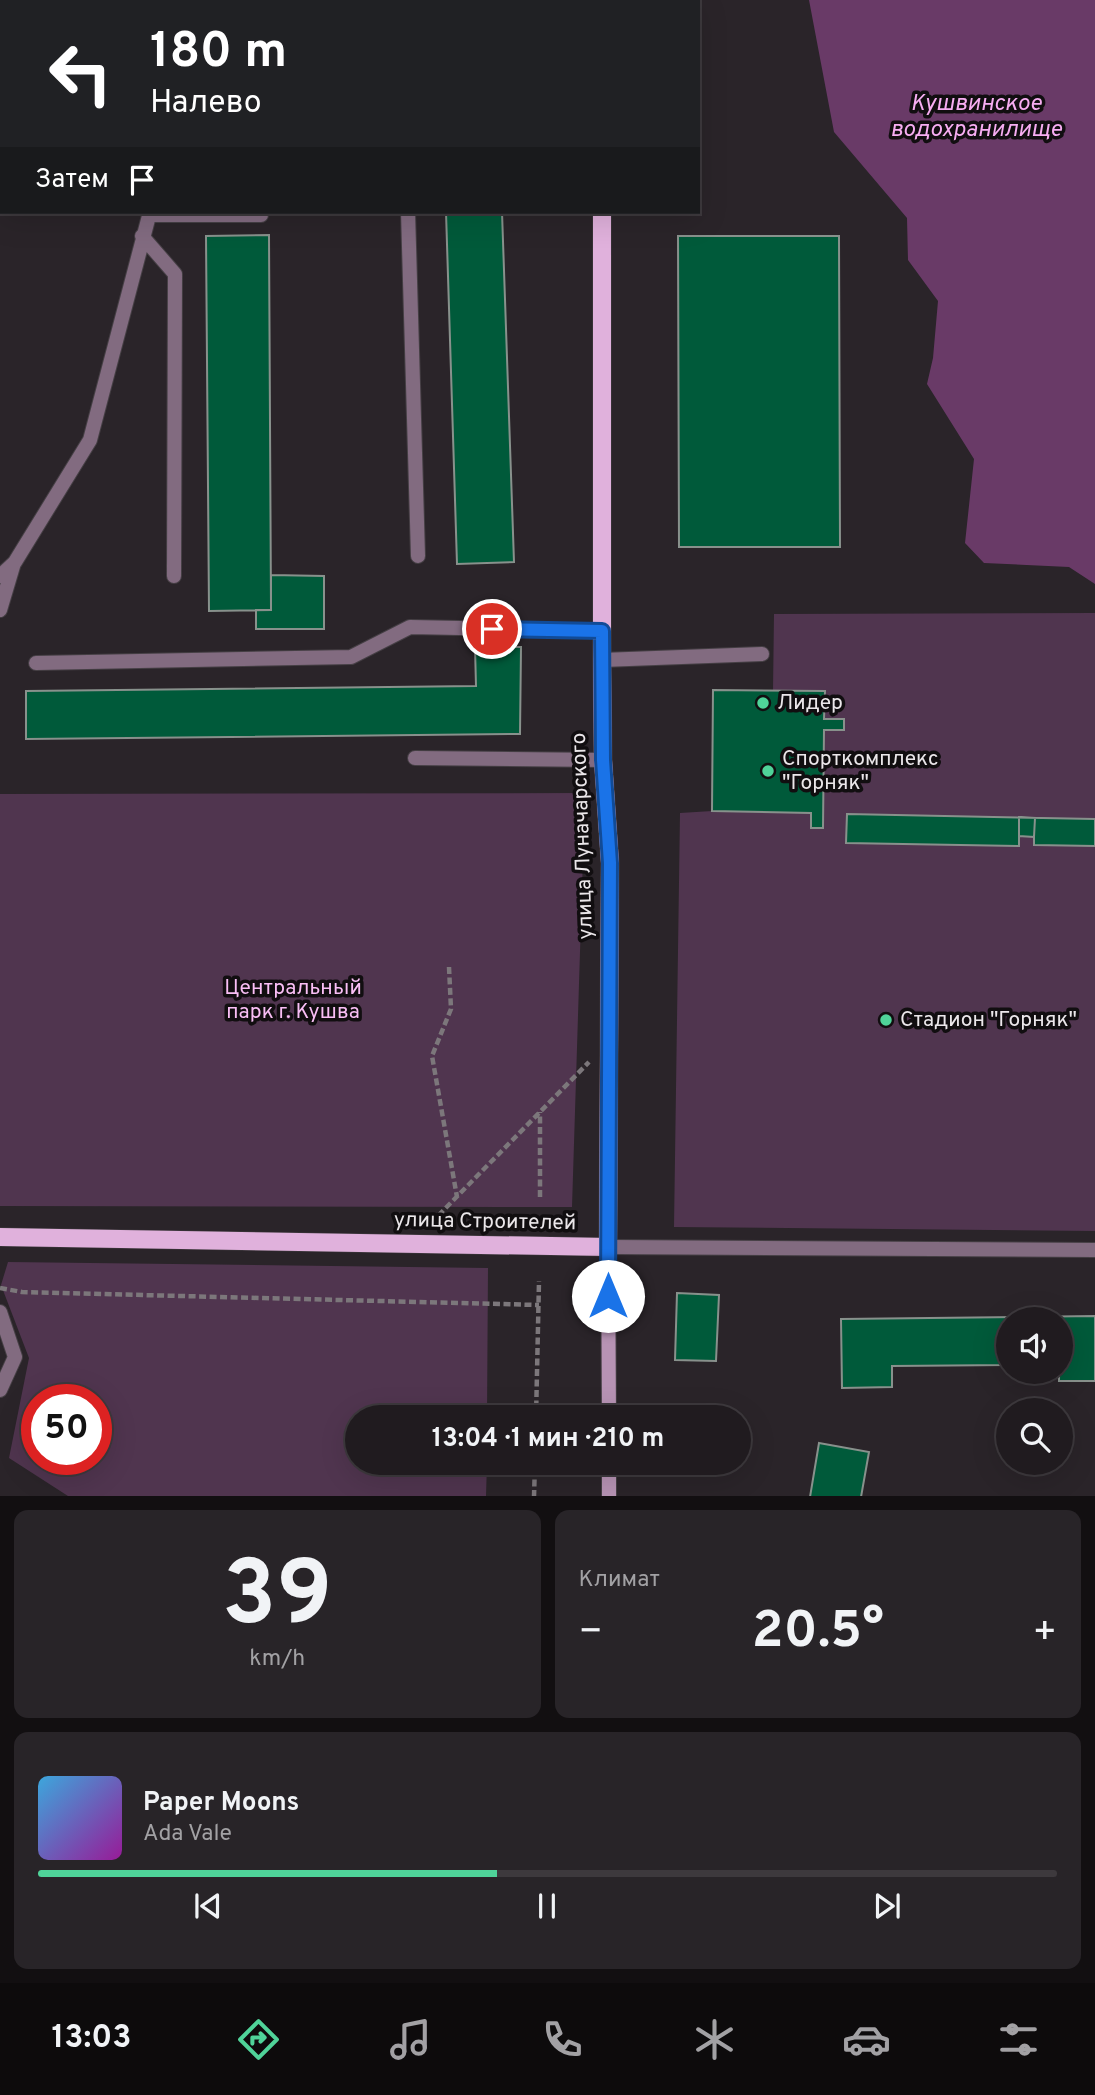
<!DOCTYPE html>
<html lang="ru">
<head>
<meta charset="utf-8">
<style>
	:root { --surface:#201b1f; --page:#282428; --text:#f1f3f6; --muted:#a2a1a4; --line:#3d393d; --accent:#4fd399 }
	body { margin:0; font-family:Overpass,sans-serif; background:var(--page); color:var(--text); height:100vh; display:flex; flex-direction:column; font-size:26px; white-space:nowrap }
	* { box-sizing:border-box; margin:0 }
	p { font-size:23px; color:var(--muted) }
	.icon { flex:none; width:38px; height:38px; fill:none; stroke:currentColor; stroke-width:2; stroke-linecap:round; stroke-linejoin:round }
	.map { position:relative; height:1496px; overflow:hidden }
	.side { display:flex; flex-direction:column; gap:14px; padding:14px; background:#120f11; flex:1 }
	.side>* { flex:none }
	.top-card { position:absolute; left:0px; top:0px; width:700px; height:214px; box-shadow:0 7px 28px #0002,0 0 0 2px var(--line); background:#202124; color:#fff; overflow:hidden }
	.tools { position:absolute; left:996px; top:1307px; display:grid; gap:14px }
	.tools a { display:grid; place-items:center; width:77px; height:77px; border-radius:50%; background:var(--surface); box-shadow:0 7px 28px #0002,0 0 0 2px var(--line); font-size:35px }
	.speed { position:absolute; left:21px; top:1384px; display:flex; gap:14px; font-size:35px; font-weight:700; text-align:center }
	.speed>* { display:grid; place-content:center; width:91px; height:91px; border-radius:50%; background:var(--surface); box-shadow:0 7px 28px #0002,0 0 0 2px var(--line); line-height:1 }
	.speed .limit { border:10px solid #d22; background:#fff; color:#111 }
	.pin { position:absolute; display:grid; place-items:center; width:60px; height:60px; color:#fff; margin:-30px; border:4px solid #fff; border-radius:50%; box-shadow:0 2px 7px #0007 }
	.me { position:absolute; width:77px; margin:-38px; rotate:0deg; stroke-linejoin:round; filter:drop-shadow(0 0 5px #0008) }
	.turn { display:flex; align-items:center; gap:24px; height:147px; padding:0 35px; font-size:32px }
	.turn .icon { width:91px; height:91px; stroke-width:2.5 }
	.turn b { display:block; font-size:49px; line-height:60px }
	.then { display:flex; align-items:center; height:66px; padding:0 35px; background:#0003; gap:14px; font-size:26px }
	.big { font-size:52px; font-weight:700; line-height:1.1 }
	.side .tile { flex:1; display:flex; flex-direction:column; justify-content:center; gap:10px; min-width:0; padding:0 24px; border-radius:14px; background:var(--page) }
	.side .dial { align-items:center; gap:0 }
	.dial b { font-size:91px; line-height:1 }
	.song { display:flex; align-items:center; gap:21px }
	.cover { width:84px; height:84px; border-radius:10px; background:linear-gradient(135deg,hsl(200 70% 55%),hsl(300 70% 35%)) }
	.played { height:7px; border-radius:4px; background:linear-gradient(90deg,var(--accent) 45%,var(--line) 45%) }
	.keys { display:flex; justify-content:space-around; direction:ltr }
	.heat { display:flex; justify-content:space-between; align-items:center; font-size:38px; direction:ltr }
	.side .tiles { flex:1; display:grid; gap:14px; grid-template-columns:1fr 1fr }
	.tile:last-child { grid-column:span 2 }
	.trip { position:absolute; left:345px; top:1405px; width:406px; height:70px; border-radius:35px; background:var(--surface); box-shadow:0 7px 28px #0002,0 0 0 2px var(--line); font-weight:700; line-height:70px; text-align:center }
	.dock { display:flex; height:112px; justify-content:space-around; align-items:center; background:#0d0b0c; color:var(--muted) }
	.dock .icon { width:49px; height:49px }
	.dock .on { color:var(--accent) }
	.dock b { font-size:32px; color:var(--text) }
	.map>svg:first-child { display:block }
	.green { fill:#50354f; fill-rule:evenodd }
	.water { fill:#693a67 }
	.building { fill:#005a3a; stroke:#88918c; stroke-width:2 }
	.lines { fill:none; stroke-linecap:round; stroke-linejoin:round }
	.service-casing { stroke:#453f44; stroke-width:16 }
	.minor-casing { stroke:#453f44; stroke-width:16 }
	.secondary-casing { stroke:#453f44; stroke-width:16 }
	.primary-casing { stroke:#453f44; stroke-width:19 }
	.path { stroke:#7c777b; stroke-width:4.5; stroke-dasharray:7 3.5; stroke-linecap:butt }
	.service { stroke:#826b80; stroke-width:14 }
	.minor { stroke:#826b80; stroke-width:14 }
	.secondary { stroke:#b793b4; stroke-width:14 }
	.primary { stroke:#e0b1dc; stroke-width:18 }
	.route-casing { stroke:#114b97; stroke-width:18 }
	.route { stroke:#1a73e8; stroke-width:12 }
	.poi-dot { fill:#4fd399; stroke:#110e10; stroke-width:2.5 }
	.labels { text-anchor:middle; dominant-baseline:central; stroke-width:7; stroke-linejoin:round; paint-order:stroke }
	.poi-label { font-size:21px; fill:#ebe7ea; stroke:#110e10; text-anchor:start }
	.street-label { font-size:21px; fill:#ebe7ea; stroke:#110e10 }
	.park-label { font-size:21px; fill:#f9bef5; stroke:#110e10 }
	.water-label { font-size:23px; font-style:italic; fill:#f7adf2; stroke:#110e10 }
</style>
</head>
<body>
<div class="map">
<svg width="1095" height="1497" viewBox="0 0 1095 1497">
	<rect width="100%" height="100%" fill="#2a2429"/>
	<path class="green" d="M1095,613V1231L674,1227L680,813L712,811L713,690L773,691L774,614Z
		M585,793L572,1207L0,1206V794Z
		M8,1262L488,1268L487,1417L357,1418V1463H487L486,1496H68L9,1458L29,1358L1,1285ZM37,1400H96V1460H37Z"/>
	<path class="water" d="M809,0H1095V584L1069,567L984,563L965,543L974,459L927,384L933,358L938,301L908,260L907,218L834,132Z"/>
	<path class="building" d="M395,0H495V2H395Z
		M446,212H502L514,562L457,564Z
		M269,235L271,610L209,611L206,236Z
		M678,236H839L840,547H679Z
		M271,575L324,576V629H256V610H271Z
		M475,647H521L520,734L26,739V691L476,686Z
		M713,690L825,691L824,719H844V730H824L823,828H811V813L712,811Z
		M847,814L1095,819V846L1034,845V837L1019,836V846L846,843Z
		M1019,817L1035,818L1034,837L1019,836Z
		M677,1293L719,1295L716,1361L675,1360Z
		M1095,1316V1381H1059L1060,1320H1008V1365L892,1366V1387L842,1388L841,1319Z
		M819,1443L869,1452L861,1497H810Z"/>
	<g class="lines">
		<defs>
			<path id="service" d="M364,0V2
				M321,2L322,0
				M0,166H2
				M408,212L418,556
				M149,215H261V212
				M142,236L175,274L174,576
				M0,576L15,562L90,440L150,212
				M0,610L14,563
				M602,660L762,654
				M36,663L351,657L410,627L602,631
				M415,758L603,760
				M0,1312L15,1357L0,1390"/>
			<path id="minor" d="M608,1247L1095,1250"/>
			<path id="secondary" d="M608,1247L609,1418
				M609,1463V1497"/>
			<path id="primary" d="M599,0V2
				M0,1237L608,1247L610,863L603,760L602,660V212"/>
		</defs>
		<use href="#service" class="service-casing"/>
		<use href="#minor" class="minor-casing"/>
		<use href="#secondary" class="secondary-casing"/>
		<use href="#primary" class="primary-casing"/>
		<path class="path" d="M0,50H2
			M449,967L451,1009L432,1056L457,1197
			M540,1197V1112
			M431,1223L589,1062
			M0,1288L22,1292L539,1305
			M536,1418L539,1281
			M534,1497L535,1463"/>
		<use href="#service" class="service"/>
		<use href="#minor" class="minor"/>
		<use href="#secondary" class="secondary"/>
		<use href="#primary" class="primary"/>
	</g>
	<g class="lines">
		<defs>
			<path id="route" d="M492,629L602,631L603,760L610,863L608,1296"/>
		</defs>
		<use href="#route" class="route-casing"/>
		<use href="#route" class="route"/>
	</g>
	<g class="poi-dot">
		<circle cx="763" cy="703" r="7"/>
		<circle cx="768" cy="771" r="7"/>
		<circle cx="886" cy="1020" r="7"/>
	</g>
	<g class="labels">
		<g class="poi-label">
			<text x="777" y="703">Лидер</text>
			<text x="782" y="759">Спорткомплекс<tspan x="782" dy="24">"Горняк"</tspan></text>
			<text x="900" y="1020">Стадион "Горняк"</text>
		</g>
		<g class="street-label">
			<text transform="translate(583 836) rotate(-92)">улица Луначарского</text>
			<text transform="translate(485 1222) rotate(1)">улица Строителей</text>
		</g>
		<g class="park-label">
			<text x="293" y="988">Центральный<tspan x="293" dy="24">парк г. Кушва</tspan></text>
		</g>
		<g class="water-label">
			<text x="976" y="104">Кушвинское<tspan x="976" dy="26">водохранилище</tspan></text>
		</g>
	</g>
</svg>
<div class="tools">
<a><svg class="icon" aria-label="sound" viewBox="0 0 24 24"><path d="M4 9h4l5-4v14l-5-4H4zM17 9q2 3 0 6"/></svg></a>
<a><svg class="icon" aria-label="search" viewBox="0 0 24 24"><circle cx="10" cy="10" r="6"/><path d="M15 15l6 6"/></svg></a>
</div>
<div class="speed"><div class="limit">50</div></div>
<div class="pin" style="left:492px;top:629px;background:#d93025"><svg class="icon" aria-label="arrive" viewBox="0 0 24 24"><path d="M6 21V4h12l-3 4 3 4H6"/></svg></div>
<svg class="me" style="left:608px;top:1296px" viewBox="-20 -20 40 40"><circle r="19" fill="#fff"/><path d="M0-13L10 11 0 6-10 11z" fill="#1a73e8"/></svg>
<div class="trip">13:04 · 1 мин · 210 m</div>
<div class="top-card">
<div class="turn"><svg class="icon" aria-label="left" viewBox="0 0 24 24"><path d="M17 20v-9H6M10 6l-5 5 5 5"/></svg><div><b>180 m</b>Налево</div></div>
<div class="then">Затем<svg class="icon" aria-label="arrive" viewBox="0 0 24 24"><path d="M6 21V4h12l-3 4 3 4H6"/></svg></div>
</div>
</div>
<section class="side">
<div class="tiles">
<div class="tile dial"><b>39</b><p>km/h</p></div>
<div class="tile"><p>Климат</p>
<div class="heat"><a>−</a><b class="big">20.5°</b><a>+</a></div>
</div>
<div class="tile">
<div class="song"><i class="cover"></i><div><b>Paper Moons</b><p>Ada Vale</p></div></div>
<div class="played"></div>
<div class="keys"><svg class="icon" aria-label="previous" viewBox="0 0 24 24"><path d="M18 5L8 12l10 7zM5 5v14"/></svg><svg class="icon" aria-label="pause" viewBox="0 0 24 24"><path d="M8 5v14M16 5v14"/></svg><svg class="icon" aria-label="next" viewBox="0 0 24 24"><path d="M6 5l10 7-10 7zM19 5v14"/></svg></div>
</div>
</div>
</section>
<nav class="dock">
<b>13:03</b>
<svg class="icon on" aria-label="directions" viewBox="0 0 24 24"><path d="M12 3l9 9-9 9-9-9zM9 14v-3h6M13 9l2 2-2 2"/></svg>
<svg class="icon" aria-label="music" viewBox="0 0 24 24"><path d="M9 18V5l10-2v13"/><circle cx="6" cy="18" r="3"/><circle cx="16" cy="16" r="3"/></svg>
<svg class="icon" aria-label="phone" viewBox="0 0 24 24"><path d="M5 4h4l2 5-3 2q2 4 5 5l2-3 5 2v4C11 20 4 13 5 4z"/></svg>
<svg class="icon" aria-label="climate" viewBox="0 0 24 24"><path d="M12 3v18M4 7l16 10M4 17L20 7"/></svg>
<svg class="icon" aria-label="car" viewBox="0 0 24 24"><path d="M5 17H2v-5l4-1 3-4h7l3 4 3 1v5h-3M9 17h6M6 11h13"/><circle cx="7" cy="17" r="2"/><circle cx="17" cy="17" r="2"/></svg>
<svg class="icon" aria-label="filters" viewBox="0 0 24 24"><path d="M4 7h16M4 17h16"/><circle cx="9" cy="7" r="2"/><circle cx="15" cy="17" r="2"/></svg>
</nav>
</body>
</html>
